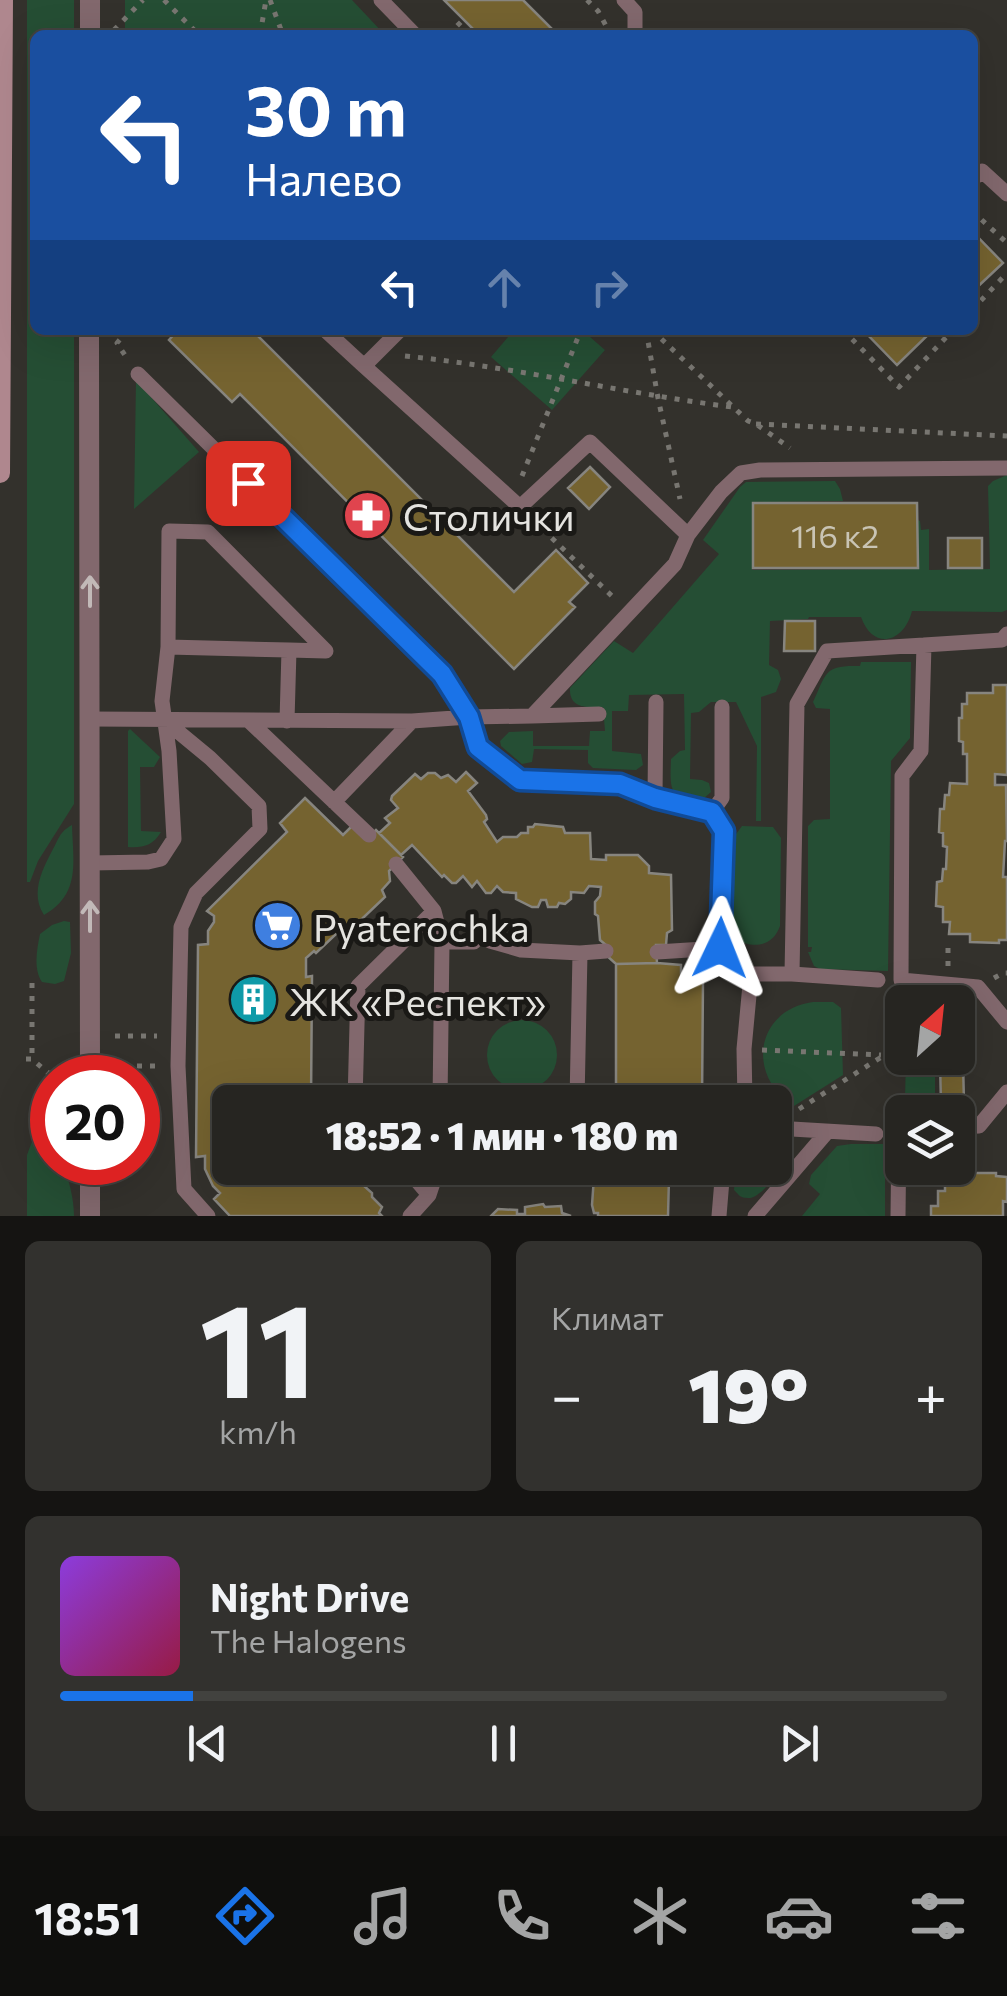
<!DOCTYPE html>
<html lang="ru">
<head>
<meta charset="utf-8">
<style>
	:root { --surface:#262521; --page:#32312e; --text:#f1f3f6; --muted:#a4a5a5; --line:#42423f; --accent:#1a73e8 }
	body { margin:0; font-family:Commissioner,sans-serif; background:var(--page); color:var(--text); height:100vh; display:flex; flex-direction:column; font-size:38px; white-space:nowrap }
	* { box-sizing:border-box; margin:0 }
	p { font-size:32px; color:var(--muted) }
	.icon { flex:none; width:55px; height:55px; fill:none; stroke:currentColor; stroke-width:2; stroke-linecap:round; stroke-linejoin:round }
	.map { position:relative; height:1216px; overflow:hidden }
	.details { display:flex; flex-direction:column; gap:25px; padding:25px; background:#151412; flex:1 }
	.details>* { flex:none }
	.hud { position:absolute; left:30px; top:30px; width:948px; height:305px; border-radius:15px; box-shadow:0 10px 40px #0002,0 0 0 2px var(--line); background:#1a4fa0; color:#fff; overflow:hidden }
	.needle { width:65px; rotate:27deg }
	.controls { position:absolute; left:885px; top:985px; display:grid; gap:20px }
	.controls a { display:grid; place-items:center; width:90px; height:90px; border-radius:15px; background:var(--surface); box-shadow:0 10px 40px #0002,0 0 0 2px var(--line); font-size:50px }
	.speed { position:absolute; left:30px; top:1055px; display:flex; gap:20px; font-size:50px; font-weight:700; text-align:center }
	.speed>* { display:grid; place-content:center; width:130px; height:130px; border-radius:50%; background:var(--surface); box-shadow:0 10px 40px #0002,0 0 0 2px var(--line); line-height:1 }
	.speed .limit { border:15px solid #d22; background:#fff; color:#111 }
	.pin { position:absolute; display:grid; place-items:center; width:85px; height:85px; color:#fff; margin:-42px; border-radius:20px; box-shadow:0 5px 15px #0006 }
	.me { position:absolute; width:110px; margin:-55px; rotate:2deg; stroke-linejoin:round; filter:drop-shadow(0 0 8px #0008) }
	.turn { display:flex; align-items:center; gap:35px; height:210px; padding:0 50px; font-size:45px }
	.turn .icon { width:130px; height:130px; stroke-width:2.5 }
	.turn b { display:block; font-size:70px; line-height:85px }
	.lanes { display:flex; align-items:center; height:95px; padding:0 50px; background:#0003; justify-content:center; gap:50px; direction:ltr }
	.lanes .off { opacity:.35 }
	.big { font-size:75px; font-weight:800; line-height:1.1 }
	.details .card { flex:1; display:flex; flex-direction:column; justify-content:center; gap:15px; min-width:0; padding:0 35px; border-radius:15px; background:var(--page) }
	.details .dial { align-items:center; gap:0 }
	.dial b { font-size:130px; line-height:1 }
	.song { display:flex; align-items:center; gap:30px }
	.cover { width:120px; height:120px; border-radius:15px; background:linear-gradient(135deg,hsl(270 70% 55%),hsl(340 70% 35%)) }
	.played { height:10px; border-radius:5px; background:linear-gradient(90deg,var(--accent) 15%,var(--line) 15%) }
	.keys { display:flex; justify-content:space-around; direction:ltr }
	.heat { display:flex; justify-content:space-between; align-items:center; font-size:55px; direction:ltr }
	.details .tiles { flex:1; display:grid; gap:25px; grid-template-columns:1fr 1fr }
	.card:last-child { grid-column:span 2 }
	.trip { position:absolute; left:212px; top:1085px; width:580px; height:100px; border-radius:15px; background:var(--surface); box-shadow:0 10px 40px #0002,0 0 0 2px var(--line); font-weight:800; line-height:100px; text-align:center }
	.tab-bar { display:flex; height:160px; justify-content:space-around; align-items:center; background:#0f0f0d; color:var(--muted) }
	.tab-bar .icon { width:70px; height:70px }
	.tab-bar .on { color:var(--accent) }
	.tab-bar b { font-size:45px; color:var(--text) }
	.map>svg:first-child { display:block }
	.green { fill:#254e34 }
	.building { fill:#756330; stroke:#87857f; stroke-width:2.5 }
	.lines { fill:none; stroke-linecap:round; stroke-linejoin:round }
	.path { stroke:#787671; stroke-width:5; stroke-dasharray:5 8; stroke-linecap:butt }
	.lane { stroke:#82686d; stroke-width:15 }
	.street { stroke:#82686d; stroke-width:20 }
	.secondary { stroke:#af878e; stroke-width:20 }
	.oneway { stroke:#c2b9b8 }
	.route-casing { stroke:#114b97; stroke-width:25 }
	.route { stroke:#1a73e8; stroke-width:18 }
	.labels { text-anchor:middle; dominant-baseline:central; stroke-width:10; stroke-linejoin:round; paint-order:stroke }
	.number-label { font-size:32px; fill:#c9c4b4 }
	.poi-label { font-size:38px; fill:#e5e4e0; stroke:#1a1916; text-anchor:start }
</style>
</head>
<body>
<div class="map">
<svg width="1007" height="1216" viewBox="0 0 1007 1216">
	<rect width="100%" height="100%" fill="#33312c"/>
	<path class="green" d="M27,0H74V35H35V330H74V804L38,861L30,882H27Z
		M125,0H352L385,35H125Z
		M514,330H582L605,350L552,410L491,357Z
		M136,380L199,452L134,509Z
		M1007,475V610L1002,612L912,611C904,643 873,651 861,617H809L808,619L770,621L769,665L778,670L781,679L776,692L761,697V821H756L757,746L736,702H711L699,712L691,713L690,779L702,780L709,783L711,792L703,799C668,799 670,790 671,759L680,751L685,750L684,694L629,695L628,711H612V751L641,754L643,765L636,770L593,768L588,763V750L534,749L532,762L522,764L501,746L500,741L509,732L533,731V746H589L590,731H605L603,707C587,707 569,709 570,688L614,641L633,653L719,554L703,540L740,487L746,482L835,481L840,489L843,501L752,502V570L918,569V520L920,521L921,530L929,529V570L990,569L988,486L993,481Z
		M861,662H911L910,738L891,761L888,971L820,969L814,966L808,952H811L812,947H808V826L814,820L830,819V709L816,708L813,702C827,672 824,665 860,666Z
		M130,729L160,757L154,767H140L141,831L161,832C153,846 142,848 128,847V731Z
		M72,825C73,862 81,894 44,915C30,894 42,870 52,851C59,839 59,832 72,825Z
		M742,826L773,827L781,838L780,926C774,943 760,948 744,943L732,928L733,838Z
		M64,921L70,922L71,953L64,981L55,984L42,982C33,969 37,949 40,934L52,925Z
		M813,1002H833L841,1008L843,1075L794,1106C746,1076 755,1010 813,1002Z
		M487 1055a35 35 0 1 1 70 0a35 35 0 1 1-70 0Z
		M906,1058H935V1098L905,1099Z
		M38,1125C52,1137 52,1145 52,1162L62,1163C69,1179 74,1199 74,1216H27V1155Z
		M775,1140L783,1144L787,1150C787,1163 762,1199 748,1198C740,1198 739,1195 734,1190L735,1177L743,1168H775Z
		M885,1144V1216H802L820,1194L809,1184L811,1175L837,1146L851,1144Z"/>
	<path class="building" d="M444,0H523L558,35H479Z
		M972,231L1003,263L972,292Z
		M178,330H252L514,592L556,550L588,583L569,602L575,607L514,669L240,394L232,402L169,340Z
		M863,330H933L897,365Z
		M590,467L610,487L589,509L568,488Z
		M753,503H917L918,568H753Z
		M948,538H982V568H948Z
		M785,621H815V651H784Z
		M993,685H1007V775L995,774V785H1006L1007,841H1005L1003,877H1007V940H999V943L970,942V934H949L950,922H943V907L936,906L937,882L942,881L943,869H946L947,847L943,846V833L939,832L940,809H944L945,795H949L950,783L967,784V754H963V742L959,741V718H962V704H967V693H993Z
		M466,772L477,783L468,791L486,815L487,819L484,822L497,842L503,837H517L521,833H528V827H533L535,824L563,827L565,833H590L591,859L606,860V855H638L649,866V873L671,875L672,930L667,933L666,945H656L657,963L616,964L606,955V945L600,940L598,916L595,914V902L600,896L601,887L589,886L584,893L571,892V899L565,904L559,903L557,907H548L546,900H541L538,907H532L516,899V893L503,892L497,886L491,893H486L477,881L472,887L463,876L456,883H452L444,875L442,877L412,845L401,855L379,833L390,823L385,818L398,808L391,800L392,796L415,774L421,779L428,773H435L441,778L448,775L456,782Z
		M305,798L343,835L352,826L372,834L376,830L403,857L389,871L390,881L382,890L385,897L344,936L340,937L337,933L316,953L314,951L306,958V977L312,976L311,1102H230V1168H344L372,1193V1197L382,1207L379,1213L382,1216H230L214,1199L220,1193L213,1186L205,1169V1156L196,1157L198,945L208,944V931L214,922V916L207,911L287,832L280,823Z
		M657,963L681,965V979L703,980L702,1102H616V964Z
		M963,1062L964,1103L941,1104L940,1063Z
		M598,1168H665V1177L669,1178L668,1216H598V1213H594L592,1205L594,1177L598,1176Z
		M966,1173H996V1176L1007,1177V1202L1003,1201V1216H931V1206H938V1191H945V1180H966Z
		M543,1204L545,1207L561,1206L562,1213L571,1216H491L498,1209L517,1210V1214H525V1207Z"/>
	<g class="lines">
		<path class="path" d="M164,0L199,35
			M270,0L283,35
			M587,0L598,11L611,35
			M114,30L143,0
			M260,35L266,0
			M448,35L463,20
			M972,211L1007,243
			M972,310L1007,273
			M128,330L117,343L128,360
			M646,330L658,398L680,499
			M652,330L748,421L756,424L790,448
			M843,330L899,387L953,330
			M405,356C515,367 622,393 732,407
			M756,424L1007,436
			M522,476L581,330
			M533,520L615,599
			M948,966V944
			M994,978L1003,973H1007
			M32,983V1059
			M115,1036H157
			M762,1050L881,1055
			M26,1059H32L48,1073L68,1074
			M111,1066H160
			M799,1109L902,1044"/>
		<path class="lane" d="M381,0L415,35
			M624,0L635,12V35
			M972,180L982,171L1007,194
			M325,330L364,366
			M138,374L442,674L469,717L532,716L675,564L688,535L590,442L520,507L364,366L400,330
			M688,535L721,492L741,473L760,470L1007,468
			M1007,634L1002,640L924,645L921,751L902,776L901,980L978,987L1007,1022
			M168,647L289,650
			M532,716L599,714
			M90,719L412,721L469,717L477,747L520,780L620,784L655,797L712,812L724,831L720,948L751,974H792L878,980
			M164,720L210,758L259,806L260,829L196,893L181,927L178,1066L184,1189L208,1216
			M248,720L369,835
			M655,797L656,702
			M334,802L412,721
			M712,812L722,798V707
			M90,863L148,862L161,859L174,839L169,751L162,701L168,647L169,531L208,532L326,651L289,650L287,721
			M434,911L442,942L440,1102
			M490,941L521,950L580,953L577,1102
			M442,942H474
			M657,952L720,948
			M580,953L606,951
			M792,974L797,704L827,651L924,645
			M355,1102L358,986L434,911L396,864
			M745,1102L744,1049L751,974
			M958,1127L979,1126L1007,1092
			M775,1128L876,1134
			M406,1168L429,1195L410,1216
			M429,1195L438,1168
			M719,1216L723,1168
			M755,1216L827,1132
			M898,1216L899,1130H902"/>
		<path class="street" d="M90,35V0
			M89,330L90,1078
			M90,1216V1162"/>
		<path class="secondary" d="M0,473L3,0"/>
	</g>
	<defs><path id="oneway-shaft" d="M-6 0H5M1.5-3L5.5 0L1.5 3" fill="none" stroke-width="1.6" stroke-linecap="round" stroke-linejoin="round" transform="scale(2.5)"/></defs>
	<g class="oneway">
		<use href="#oneway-shaft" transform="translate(90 591) rotate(-90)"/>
		<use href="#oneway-shaft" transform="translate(90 916) rotate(-90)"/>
	</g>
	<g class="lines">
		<defs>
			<path id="route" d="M248,483L442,674L469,717L478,747L520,780L620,784L655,798L712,812L724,831L720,948"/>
		</defs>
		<use href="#route" class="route-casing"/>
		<use href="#route" class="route"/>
	</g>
	<defs>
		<symbol id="pharmacy-disc" viewBox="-11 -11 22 22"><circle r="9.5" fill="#e0444e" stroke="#1a1916"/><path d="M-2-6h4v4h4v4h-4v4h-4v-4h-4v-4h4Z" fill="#fff"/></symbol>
		<symbol id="supermarket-disc" viewBox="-11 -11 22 22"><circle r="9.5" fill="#3f7fe0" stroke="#1a1916"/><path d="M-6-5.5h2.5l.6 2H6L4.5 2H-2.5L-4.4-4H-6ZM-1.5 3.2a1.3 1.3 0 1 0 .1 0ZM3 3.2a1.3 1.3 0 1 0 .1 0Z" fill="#fff"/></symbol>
		<symbol id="building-disc" viewBox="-11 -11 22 22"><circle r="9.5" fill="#0f9aa8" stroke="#1a1916"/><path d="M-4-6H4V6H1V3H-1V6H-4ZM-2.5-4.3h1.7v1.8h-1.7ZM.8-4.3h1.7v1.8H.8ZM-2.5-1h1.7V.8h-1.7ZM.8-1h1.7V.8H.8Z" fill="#fff"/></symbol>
	</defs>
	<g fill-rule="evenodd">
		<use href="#pharmacy-disc" x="340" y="488" width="55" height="55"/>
		<use href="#supermarket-disc" x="250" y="898" width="55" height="55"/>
		<use href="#building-disc" x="226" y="972" width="55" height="55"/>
	</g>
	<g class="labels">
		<g class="number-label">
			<text x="835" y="535">116 к2</text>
		</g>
		<g class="poi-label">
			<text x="403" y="515">Столички</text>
			<text x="313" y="926">Pyaterochka</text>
			<text x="289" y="1000">ЖК «Респект»</text>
		</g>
	</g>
</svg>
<div class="controls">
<a><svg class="needle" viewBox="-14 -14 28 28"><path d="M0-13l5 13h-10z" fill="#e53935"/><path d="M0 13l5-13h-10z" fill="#a4a5a5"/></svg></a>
<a><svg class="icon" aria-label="layers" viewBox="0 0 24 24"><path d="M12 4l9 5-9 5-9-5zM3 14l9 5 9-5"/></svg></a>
</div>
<div class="speed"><div class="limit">20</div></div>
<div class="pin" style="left:248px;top:483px;background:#d93025"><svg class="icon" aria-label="arrive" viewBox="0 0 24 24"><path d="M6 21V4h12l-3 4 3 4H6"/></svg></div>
<svg class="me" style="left:720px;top:948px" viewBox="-20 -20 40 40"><path d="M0-17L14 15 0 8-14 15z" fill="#1a73e8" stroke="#fff" stroke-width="4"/></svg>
<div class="trip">18:52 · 1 мин · 180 m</div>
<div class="hud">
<div class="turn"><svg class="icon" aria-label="left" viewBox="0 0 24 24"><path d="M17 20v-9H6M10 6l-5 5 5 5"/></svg><div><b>30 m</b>Налево</div></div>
<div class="lanes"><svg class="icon" aria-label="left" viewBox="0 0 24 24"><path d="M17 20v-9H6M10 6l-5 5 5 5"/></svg><svg class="icon off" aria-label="ahead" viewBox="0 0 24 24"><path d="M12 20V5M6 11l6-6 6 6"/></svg><svg class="icon off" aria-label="right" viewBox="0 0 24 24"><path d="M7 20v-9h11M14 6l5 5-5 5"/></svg></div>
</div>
</div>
<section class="details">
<div class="tiles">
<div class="card dial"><b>11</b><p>km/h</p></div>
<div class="card"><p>Климат</p>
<div class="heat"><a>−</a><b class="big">19°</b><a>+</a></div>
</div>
<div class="card">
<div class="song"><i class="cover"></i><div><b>Night Drive</b><p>The Halogens</p></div></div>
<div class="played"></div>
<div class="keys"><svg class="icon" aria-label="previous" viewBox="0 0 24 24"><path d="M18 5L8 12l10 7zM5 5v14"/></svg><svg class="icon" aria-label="pause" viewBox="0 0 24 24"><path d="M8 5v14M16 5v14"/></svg><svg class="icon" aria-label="next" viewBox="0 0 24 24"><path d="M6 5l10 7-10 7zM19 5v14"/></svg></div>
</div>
</div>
</section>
<nav class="tab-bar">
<b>18:51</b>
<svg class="icon on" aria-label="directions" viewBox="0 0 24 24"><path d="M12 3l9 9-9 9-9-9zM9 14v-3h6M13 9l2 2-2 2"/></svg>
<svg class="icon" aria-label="music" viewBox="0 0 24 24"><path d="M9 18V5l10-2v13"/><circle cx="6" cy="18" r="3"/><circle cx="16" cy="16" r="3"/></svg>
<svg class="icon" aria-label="phone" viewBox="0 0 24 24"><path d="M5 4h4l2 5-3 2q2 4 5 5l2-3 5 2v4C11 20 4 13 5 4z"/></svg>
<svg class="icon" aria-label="climate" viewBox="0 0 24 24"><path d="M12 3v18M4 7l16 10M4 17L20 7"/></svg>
<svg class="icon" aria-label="car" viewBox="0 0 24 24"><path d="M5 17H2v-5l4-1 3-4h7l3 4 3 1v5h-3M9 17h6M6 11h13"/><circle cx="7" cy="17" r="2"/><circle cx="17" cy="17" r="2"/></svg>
<svg class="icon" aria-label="filters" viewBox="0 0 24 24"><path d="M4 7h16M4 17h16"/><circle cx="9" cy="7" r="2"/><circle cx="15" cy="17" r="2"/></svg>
</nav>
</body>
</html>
